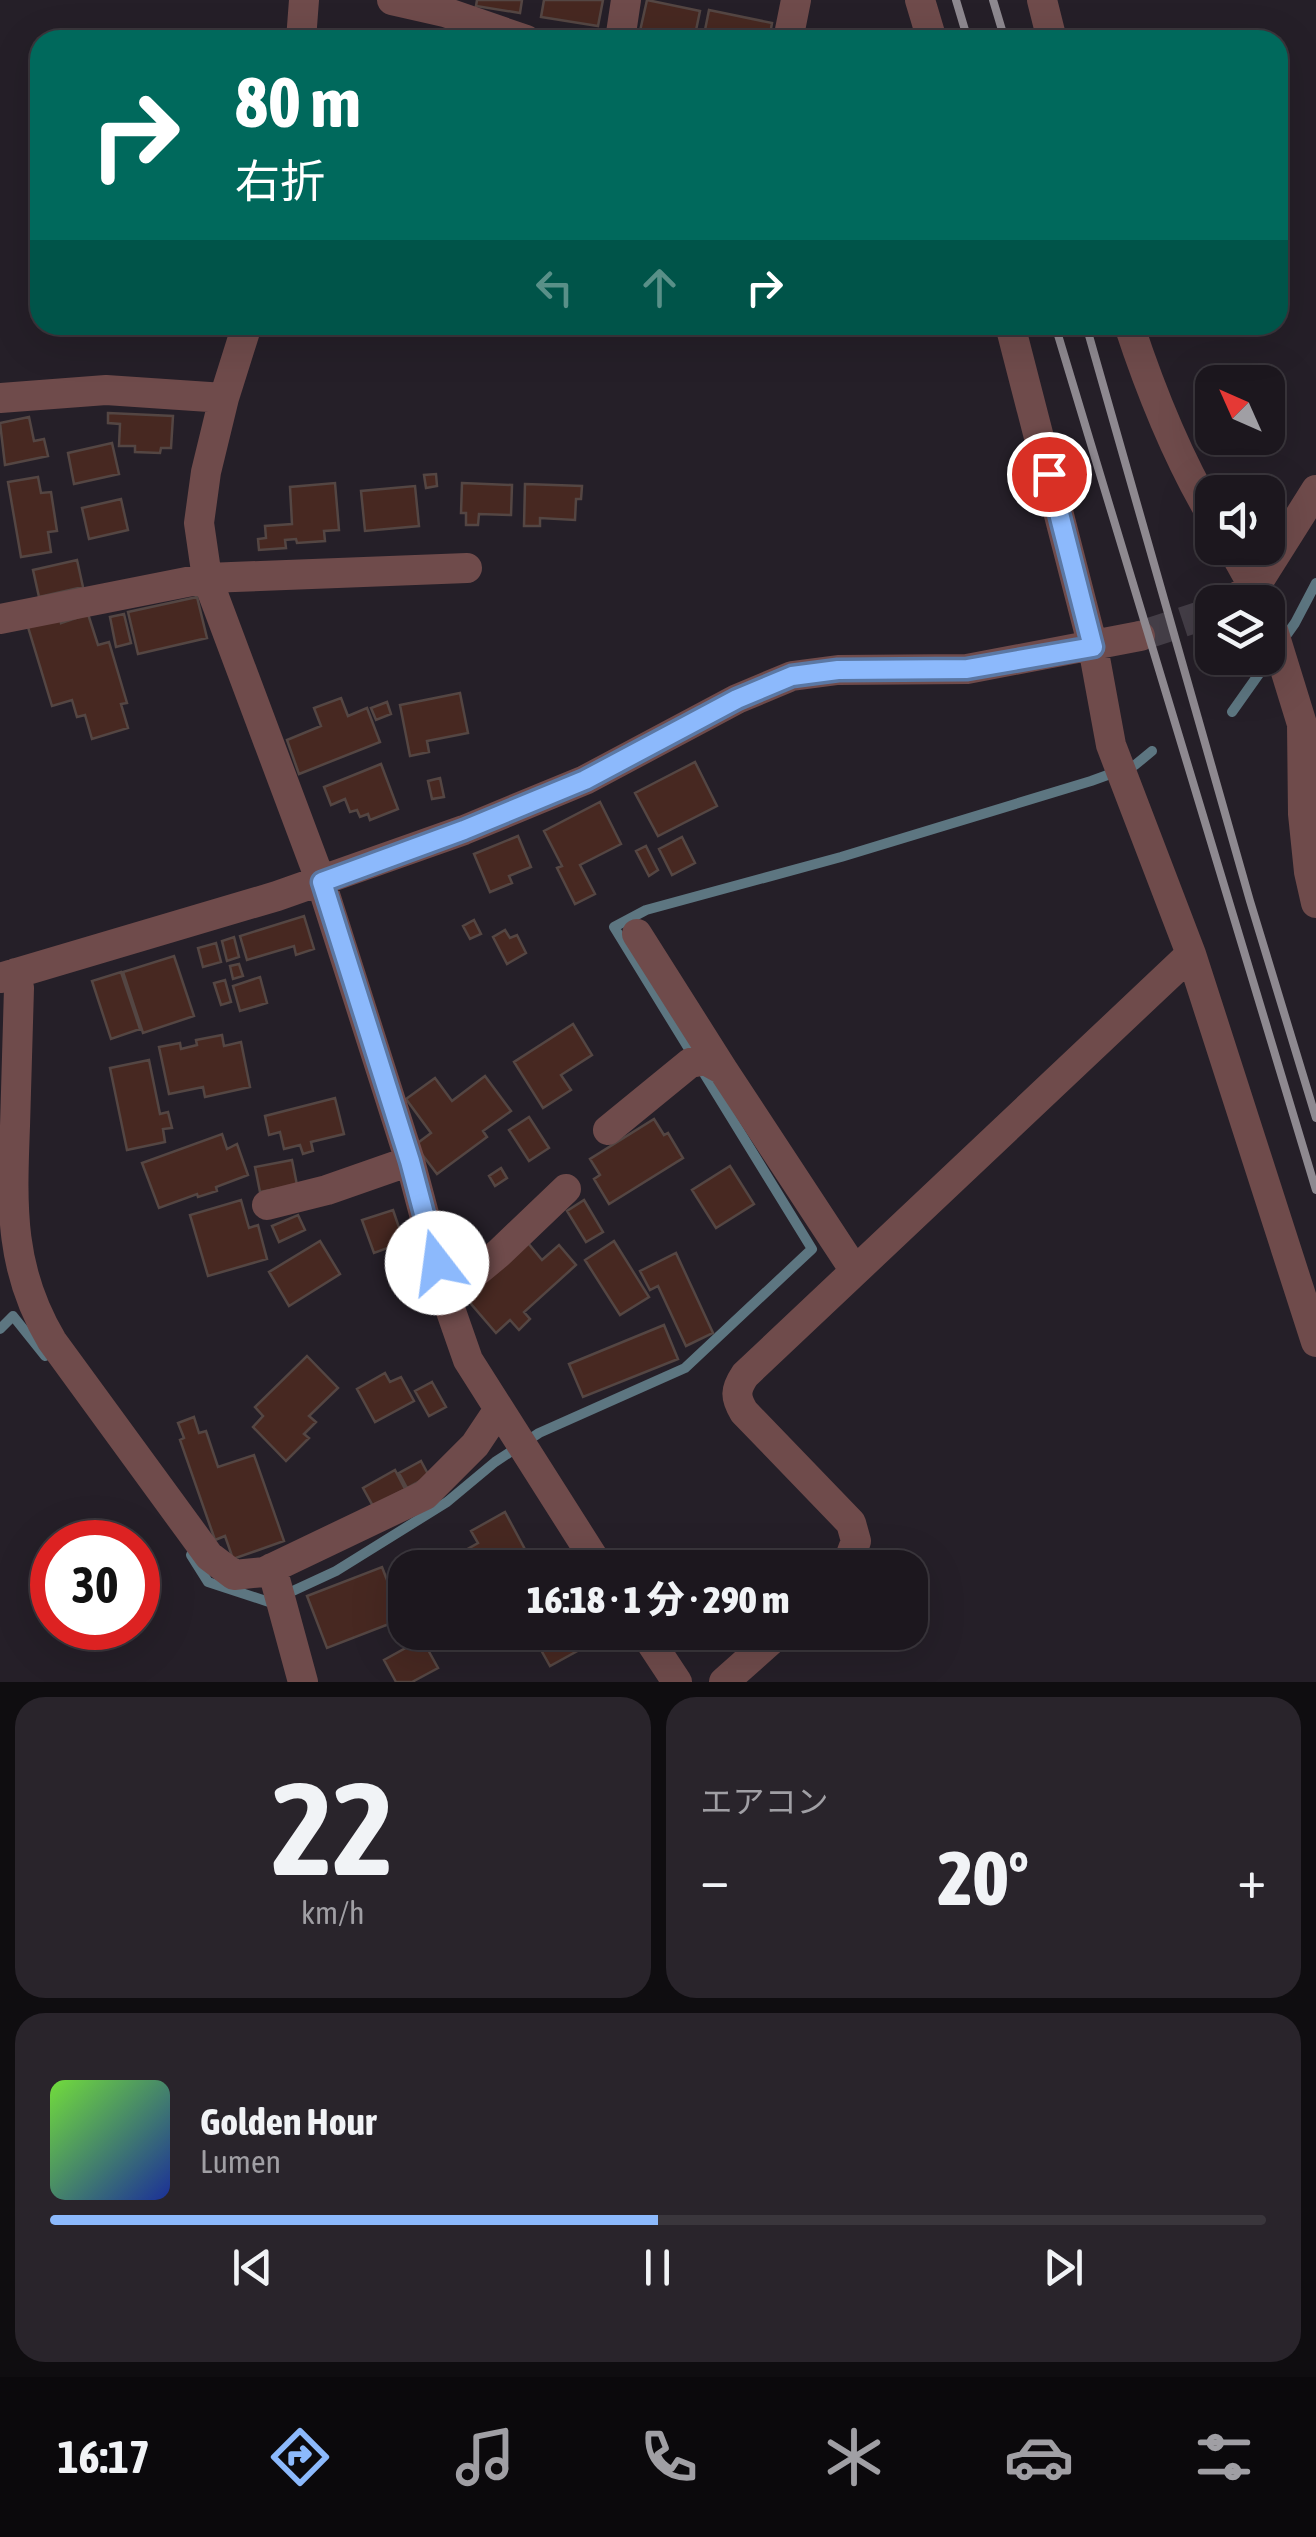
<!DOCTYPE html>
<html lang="ja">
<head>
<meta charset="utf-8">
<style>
	:root { --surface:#1c171e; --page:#29242b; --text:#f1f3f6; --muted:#a09fa4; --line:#3a363c; --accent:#8cb9fc }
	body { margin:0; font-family:"Asap Condensed","Noto Sans JP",sans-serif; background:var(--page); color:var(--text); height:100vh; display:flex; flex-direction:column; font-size:38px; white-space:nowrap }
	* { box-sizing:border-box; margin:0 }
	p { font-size:32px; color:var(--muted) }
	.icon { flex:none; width:55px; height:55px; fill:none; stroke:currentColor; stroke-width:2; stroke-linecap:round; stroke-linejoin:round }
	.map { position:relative; height:1682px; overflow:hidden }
	.details { display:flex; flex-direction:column; gap:15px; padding:15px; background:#0f0d10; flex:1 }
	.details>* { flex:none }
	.hud { position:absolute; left:30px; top:30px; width:1258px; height:305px; border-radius:30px; box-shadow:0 10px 40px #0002,0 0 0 2px var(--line); background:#00695c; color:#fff; overflow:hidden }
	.needle { width:65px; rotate:315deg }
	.buttons { position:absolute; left:1195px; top:365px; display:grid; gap:20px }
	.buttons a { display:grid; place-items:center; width:90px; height:90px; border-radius:20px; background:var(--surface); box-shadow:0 10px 40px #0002,0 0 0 2px var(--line); font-size:50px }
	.speed { position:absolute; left:30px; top:1520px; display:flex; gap:20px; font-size:50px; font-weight:700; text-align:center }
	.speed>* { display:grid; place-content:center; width:130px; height:130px; border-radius:50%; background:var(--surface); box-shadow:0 10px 40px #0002,0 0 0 2px var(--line); line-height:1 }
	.speed .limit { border:15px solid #d22; background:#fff; color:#111 }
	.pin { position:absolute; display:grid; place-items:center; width:85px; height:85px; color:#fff; margin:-42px; border:5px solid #fff; border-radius:50%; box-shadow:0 2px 10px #0007 }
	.me { position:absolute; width:110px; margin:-55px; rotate:345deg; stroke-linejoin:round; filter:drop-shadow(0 0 8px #0008) }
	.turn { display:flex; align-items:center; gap:35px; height:210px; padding:0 40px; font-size:45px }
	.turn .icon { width:130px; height:130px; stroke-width:2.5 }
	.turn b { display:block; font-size:70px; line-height:85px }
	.lanes { display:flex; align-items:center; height:95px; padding:0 40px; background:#0003; justify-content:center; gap:50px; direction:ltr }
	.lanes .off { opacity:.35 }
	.big { font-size:75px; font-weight:800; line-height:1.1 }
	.details .widget { flex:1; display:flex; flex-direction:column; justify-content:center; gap:15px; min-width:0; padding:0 35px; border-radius:30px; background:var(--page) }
	.details .dial { align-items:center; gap:0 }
	.dial b { font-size:130px; line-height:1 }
	.song { display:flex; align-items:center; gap:30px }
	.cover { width:120px; height:120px; border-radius:15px; background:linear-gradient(135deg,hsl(100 70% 55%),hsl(230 70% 35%)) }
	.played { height:10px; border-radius:5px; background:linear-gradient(90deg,var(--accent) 50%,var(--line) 50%) }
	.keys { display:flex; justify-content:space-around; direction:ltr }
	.heat { display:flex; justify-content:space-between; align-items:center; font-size:55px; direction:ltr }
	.details .tiles { flex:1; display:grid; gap:15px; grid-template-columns:1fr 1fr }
	.widget:last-child { grid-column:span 2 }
	.trip { position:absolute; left:388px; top:1550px; width:540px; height:100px; border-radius:30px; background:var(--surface); box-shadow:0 10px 40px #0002,0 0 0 2px var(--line); font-weight:800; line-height:100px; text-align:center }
	.menu { display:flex; height:160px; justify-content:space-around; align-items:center; background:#0b090c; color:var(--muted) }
	.menu .icon { width:70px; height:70px }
	.menu .on { color:var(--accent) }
	.menu b { font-size:45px; color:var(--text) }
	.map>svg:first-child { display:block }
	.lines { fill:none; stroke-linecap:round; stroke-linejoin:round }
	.stream { stroke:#5d7681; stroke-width:10 }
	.building { fill:#472821; stroke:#544643; stroke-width:2.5 }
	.minor-tunnel { stroke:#443e47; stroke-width:30; stroke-dasharray:30 15; stroke-linecap:butt }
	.minor { stroke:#6f4b4b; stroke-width:30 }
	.rail { stroke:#8e8990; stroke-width:8 }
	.route-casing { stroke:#5b78a4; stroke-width:25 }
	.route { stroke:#8cb9fc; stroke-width:18 }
</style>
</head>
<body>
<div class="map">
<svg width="1316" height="1682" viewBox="0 0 1316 1682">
	<rect width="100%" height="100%" fill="#251f28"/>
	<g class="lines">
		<path class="stream" d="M1232,712L1295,623L1316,583
			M0,1329L13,1316L45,1356
			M191,1555L208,1582L269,1602L336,1571L447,1502L495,1462L539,1433L685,1368L812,1249L614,927L646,910L841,857L1091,781L1135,765L1152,751"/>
	</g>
	<path class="building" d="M477,0H522L520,13L476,6Z
		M544,0H603L598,26L541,17Z
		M647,0L700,11L694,40H638Z
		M709,10L772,23L769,40H703Z
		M108,413L173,416L171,448H161L160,453L135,452V446H119L120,424L108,423Z
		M29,417L34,441L44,439L48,456L5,465L0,423Z
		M112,443L119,474L74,484L68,453Z
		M436,474L437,486L426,488L424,475Z
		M38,477L41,493L51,492L57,531L48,532L51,552L21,557L8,482Z
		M335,483L339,530L324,531L325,541L297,543L296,539L285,540L286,548L259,550L258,539L266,538L265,526L292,524L290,487Z
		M462,483L512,485L511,515L479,514L478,525H466V513H461Z
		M525,484L582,486L581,499H576L575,520L540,518V526H524Z
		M415,486L419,526L365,531L361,491Z
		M121,499L128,530L89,539L82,508Z
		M77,560L83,587L39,597L33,570Z
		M197,597L207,638L138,654L128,612Z
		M88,614L98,645L109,642L127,703L121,704L128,728L92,739L85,715L77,717L72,700L52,706L28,627L60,617L61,623Z
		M124,614L131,643L116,647L110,617Z
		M460,693L468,733L427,741L429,752L410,756L400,705Z
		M341,698L348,716L367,708L380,742L299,774L287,740L321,726L314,708Z
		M387,702L391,714L376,720L371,708Z
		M695,762L717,806L658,836L635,793Z
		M381,764L398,809L370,820L368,814L360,817L357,810L350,812L345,799L331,805L324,787Z
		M440,778L444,797L432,799L428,781Z
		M600,802L621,844L580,865L595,894L575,904L557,868L562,866L544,831Z
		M518,836L531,867L509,876L512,883L490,892L474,854Z
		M682,837L695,863L672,875L659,849Z
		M646,846L658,870L649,876L636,851Z
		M304,916L314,949L296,955L294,946L247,960L240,936Z
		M474,920L481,934L470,939L463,926Z
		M505,930L510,938L517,935L526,953L507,964L493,937Z
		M234,937L239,957L227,961L222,941Z
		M216,943L221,962L203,967L198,948Z
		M174,956L194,1016L143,1033L123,972Z
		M239,964L243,976L233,979L230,966Z
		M121,972L140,1029L111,1039L92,981Z
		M260,977L267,1003L240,1011L233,986Z
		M225,980L231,1002L221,1005L214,983Z
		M573,1024L592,1055L561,1075L571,1090L543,1108L514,1062Z
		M222,1035L224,1046L241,1042L250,1087L205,1097L203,1087L169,1094L159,1047L180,1043L181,1049L197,1045L196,1040Z
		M149,1060L160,1114L168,1112L172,1128L163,1129L165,1142L127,1150L110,1068Z
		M485,1076L511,1111L483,1131L487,1137L437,1174L415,1145L431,1133L406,1099L435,1078L452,1101Z
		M335,1098L344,1134L311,1142L313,1151L303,1154L300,1145L284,1149L280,1132L269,1135L265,1116Z
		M529,1117L549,1148L529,1161L509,1130Z
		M654,1119L664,1135L668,1133L683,1158L609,1204L594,1179L600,1175L590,1159Z
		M222,1134L227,1149L237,1144L248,1175L216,1187L217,1191L198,1197L197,1194L159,1208L142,1163Z
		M292,1160L297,1185L260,1192L255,1167Z
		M730,1166L754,1204L716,1228L692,1190Z
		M501,1168L507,1178L495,1186L489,1176Z
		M241,1200L249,1228L258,1225L267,1259L208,1276L190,1215Z
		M584,1200L603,1232L586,1242L567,1211Z
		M393,1210L404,1242L374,1253L362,1220Z
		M298,1215L305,1230L279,1242L272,1226Z
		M320,1241L340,1274L289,1306L269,1272Z
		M614,1241L649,1297L620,1315L585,1260Z
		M528,1243L542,1260L559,1245L576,1265L524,1312L530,1319L519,1330L510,1320L496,1333L466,1298Z
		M676,1253L713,1333L686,1346L658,1286L650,1290L640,1271Z
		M664,1325L678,1359L583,1397L569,1364Z
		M307,1356L338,1388L309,1416L316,1422L304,1434L309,1438L286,1461L253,1427L263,1416L255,1407Z
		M385,1373L390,1382L401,1377L414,1401L375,1422L357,1389Z
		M432,1382L446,1407L429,1416L415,1391Z
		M194,1417L199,1433L206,1431L218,1467L254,1455L284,1541L233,1559L225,1536L215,1540L180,1440L184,1438L178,1423Z
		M421,1461L429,1476L407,1488L399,1473Z
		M395,1470L405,1489L373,1506L363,1488Z
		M505,1512L535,1568H443L441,1564L478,1543L471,1531Z
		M382,1567L402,1619L327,1648L307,1596Z
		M531,1632H610V1633L550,1666Z
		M422,1639L438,1668L412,1682H396L384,1660Z"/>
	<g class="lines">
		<path class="minor-tunnel" d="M1140,636L1204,615"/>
		<path class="minor" d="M392,0L445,12L526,40
			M920,0L932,40
			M1042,0L1052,40
			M301,40L304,0
			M620,40L626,0
			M788,40L796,0
			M1010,325L1093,647L1111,745L1191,954L1316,1342
			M1129,325C1151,392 1176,455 1212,516
			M0,398L106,390L224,398L247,325
			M224,398L206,472L199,523L207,578L321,882L410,1161L446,1297L468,1360L600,1568
			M1232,548L1262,602
			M1227,602L1255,587L1316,490
			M1268,614L1302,724L1303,814L1309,872L1316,903
			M0,619L207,578L467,568
			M637,934L723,1070
			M16,973L19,988C18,1034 16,1080 15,1126C12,1206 9,1269 52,1341L209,1556L234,1575L264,1572L425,1495L475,1445L499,1409
			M0,978L277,896L464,830L585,780L737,699L792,676L838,670L967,669L1140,636
			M608,1130L690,1063L705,1060L723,1070L855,1271
			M267,1205L327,1190L410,1161
			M446,1297L499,1253L566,1189
			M272,1568L303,1682
			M846,1568L856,1541L851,1523L744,1412C735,1397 735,1390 745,1375L1191,954
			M644,1632L677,1682
			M724,1682L780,1632"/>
		<path class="rail" d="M956,0L968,40
			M993,0L1005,40
			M1055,325L1316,1190
			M1086,325L1250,901L1316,1118"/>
	</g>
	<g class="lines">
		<defs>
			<path id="route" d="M437,1263L410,1161L322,882L464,830L585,780L737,699L792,676L838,670L967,669L1093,647L1049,474"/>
		</defs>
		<use href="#route" class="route-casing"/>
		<use href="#route" class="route"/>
	</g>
</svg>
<div class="buttons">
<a><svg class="needle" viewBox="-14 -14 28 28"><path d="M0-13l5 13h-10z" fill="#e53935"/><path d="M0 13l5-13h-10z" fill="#a09fa4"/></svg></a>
<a><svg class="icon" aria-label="sound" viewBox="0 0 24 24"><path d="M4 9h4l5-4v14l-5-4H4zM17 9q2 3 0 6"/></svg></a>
<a><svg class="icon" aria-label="layers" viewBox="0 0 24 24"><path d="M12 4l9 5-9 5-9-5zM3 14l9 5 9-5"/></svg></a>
</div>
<div class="speed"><div class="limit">30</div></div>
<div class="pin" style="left:1049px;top:474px;background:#d93025"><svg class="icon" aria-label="arrive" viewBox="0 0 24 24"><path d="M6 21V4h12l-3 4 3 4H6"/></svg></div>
<svg class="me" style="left:437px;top:1263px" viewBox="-20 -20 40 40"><circle r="19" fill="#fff"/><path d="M0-13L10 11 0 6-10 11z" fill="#8cb9fc"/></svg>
<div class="trip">16:18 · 1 分 · 290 m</div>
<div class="hud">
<div class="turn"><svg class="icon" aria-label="right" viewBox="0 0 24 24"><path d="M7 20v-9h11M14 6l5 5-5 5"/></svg><div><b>80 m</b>右折</div></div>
<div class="lanes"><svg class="icon off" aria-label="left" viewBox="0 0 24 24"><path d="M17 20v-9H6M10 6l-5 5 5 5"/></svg><svg class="icon off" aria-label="ahead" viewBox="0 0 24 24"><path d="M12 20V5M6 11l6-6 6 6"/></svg><svg class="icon" aria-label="right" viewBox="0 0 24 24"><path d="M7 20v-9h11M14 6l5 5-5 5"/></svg></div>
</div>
</div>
<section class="details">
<div class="tiles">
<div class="widget dial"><b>22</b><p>km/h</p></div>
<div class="widget"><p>エアコン</p>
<div class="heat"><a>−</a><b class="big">20°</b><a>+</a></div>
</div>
<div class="widget">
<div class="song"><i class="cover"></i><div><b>Golden Hour</b><p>Lumen</p></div></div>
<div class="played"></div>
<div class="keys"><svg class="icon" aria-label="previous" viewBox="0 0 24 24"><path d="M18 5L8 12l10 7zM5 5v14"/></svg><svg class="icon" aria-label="pause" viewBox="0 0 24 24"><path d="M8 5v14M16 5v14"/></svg><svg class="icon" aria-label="next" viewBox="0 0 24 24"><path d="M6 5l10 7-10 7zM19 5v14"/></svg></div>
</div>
</div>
</section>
<nav class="menu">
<b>16:17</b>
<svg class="icon on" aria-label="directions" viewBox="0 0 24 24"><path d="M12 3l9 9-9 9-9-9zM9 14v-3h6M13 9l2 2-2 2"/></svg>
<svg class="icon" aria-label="music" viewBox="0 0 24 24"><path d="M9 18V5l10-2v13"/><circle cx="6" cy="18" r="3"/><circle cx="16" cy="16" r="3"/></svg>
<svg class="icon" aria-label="phone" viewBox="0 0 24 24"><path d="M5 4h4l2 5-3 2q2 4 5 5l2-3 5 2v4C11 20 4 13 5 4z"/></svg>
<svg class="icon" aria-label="climate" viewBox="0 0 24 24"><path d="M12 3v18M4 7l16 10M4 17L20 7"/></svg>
<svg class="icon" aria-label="car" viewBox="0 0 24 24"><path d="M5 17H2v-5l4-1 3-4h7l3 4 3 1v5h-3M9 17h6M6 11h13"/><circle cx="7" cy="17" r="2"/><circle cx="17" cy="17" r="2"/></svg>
<svg class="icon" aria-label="filters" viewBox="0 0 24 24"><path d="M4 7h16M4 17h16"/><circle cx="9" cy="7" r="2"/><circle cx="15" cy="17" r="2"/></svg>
</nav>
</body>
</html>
